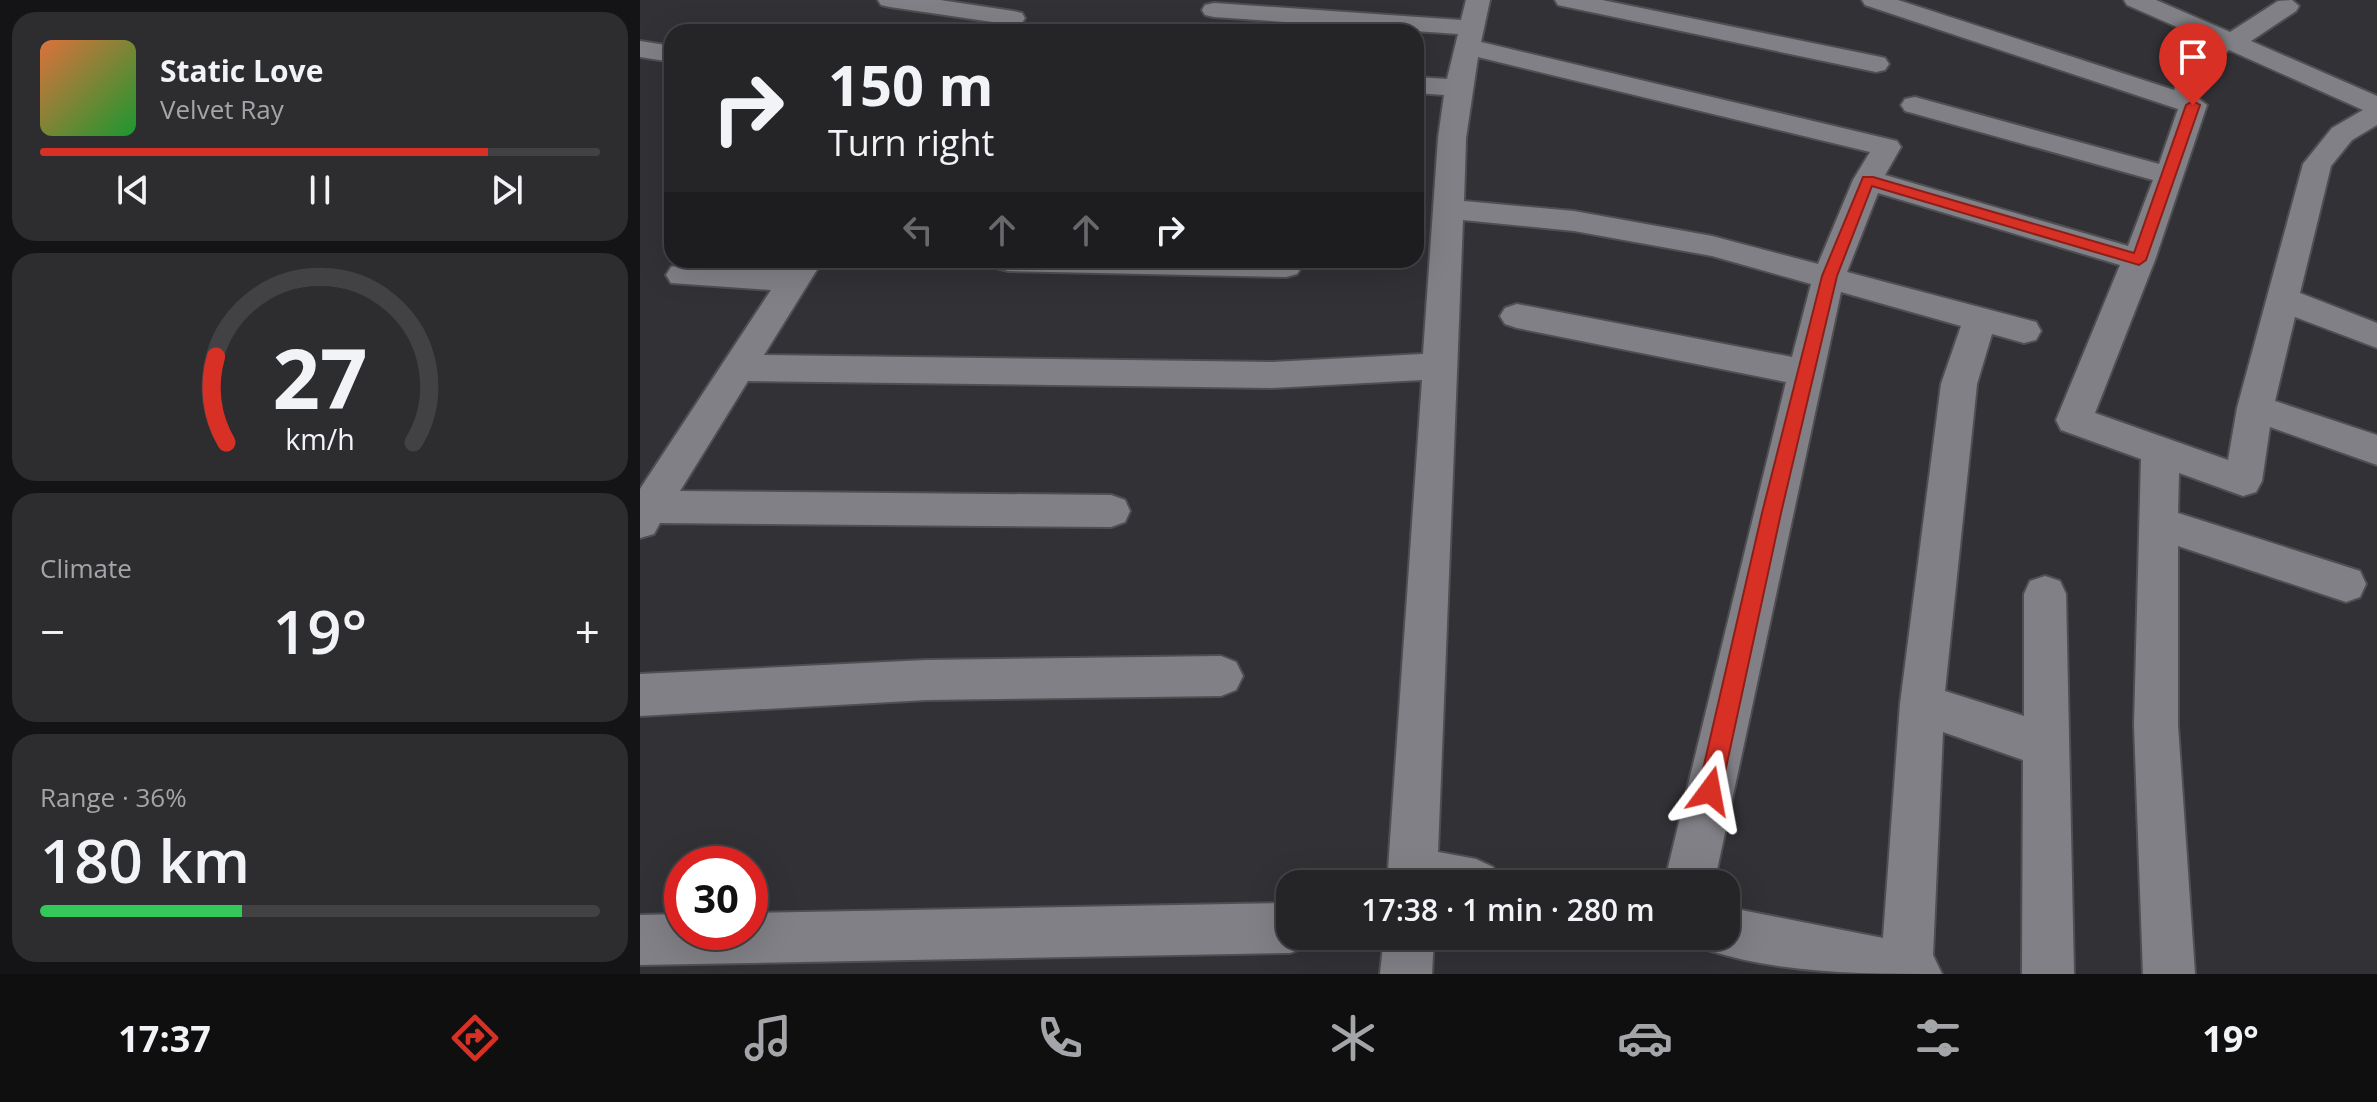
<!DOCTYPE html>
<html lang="en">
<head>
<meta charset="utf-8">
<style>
	:root { --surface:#252528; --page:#2d2d30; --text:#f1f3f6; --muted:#a3a5a8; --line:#424245; --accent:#d93025 }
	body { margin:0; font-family:"Open Sans",sans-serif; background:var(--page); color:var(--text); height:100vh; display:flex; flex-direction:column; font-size:30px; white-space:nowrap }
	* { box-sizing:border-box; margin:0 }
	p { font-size:26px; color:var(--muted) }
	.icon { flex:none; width:44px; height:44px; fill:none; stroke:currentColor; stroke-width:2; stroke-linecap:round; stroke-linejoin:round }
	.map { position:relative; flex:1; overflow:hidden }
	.panel { display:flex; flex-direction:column; gap:12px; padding:12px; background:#141416; width:640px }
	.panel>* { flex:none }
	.top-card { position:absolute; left:24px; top:24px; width:760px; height:244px; border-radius:24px; box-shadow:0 8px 32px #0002,0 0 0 2px var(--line); background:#252528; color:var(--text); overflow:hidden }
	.speed { position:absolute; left:24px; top:846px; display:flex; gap:16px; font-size:40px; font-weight:700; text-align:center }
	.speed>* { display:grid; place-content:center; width:104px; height:104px; border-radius:50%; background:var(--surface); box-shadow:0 8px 32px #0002,0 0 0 2px var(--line); line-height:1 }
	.speed .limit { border:12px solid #d22; background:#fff; color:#111 }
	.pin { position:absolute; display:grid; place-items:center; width:68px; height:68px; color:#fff; margin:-82px -34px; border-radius:50% 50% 50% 0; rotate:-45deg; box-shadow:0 0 8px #0007 }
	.pin .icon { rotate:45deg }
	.me { position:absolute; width:88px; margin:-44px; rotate:13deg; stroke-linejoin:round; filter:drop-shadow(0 0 6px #0008) }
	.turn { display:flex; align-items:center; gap:28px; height:168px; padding:0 32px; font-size:36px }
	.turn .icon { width:104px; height:104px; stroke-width:2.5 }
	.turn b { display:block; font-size:56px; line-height:68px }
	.lanes { display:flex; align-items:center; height:76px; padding:0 32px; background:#0003; justify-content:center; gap:40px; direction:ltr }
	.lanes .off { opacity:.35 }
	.big { font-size:60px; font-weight:600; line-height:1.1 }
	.panel .tile { flex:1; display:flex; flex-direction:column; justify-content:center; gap:12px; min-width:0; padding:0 28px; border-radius:24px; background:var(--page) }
	.panel .dial { align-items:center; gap:0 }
	.dial svg { height:208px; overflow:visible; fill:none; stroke:var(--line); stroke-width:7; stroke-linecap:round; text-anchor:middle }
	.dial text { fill:var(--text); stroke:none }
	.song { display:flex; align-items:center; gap:24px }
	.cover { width:96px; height:96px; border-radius:12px; background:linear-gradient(135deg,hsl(20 70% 55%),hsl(130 70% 35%)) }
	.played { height:8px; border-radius:4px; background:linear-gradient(90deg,var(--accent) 80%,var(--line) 80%) }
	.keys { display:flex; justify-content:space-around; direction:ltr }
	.heat { display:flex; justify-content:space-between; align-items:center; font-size:44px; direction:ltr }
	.charge { height:12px; border-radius:6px; background:linear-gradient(90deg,#34c759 36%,var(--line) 0) }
	.trip { position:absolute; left:636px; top:870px; width:464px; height:80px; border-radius:24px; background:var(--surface); box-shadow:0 8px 32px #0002,0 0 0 2px var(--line); font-weight:600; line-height:80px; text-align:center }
	.tabs { display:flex; height:128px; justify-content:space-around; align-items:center; background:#0f0f10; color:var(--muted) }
	.tabs .icon { width:56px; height:56px }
	.tabs .on { color:var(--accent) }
	.tabs b { font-size:36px; color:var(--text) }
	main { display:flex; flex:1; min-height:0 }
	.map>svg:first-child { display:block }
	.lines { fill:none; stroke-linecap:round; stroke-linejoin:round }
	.street-casing { stroke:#4f4f53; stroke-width:4 }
	.street { fill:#818086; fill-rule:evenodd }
	.route { fill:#d93025; stroke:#8d1f18; stroke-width:2 }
</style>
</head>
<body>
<main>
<section class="panel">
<div class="tile">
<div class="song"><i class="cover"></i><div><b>Static Love</b><p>Velvet Ray</p></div></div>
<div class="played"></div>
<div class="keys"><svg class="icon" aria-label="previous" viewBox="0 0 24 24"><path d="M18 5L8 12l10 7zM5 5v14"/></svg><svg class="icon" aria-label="pause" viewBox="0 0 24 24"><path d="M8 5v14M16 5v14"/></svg><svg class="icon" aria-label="next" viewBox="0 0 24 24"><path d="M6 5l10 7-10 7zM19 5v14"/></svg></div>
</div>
<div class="tile dial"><svg viewBox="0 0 100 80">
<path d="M14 69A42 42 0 1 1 86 69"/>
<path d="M14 69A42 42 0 0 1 10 36" stroke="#d93025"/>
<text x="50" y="56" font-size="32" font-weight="700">27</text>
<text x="50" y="72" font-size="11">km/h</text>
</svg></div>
<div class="tile"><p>Climate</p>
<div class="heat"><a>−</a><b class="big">19°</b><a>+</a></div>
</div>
<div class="tile"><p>Range · 36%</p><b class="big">180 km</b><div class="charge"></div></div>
</section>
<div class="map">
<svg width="1737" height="974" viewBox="0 0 1737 974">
	<rect width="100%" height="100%" fill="#313136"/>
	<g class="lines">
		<defs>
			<path id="street" d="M238,0H300L373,11L382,13L385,18L382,23L373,25L250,7L241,5Z
				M826,0H850L841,42L1257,141L1261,147L1245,175L1488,246L1513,180L1265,111L1261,105L1265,99L1275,97L1519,164L1538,109L1225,5L1222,0H1258L1534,90L1550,55L1569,41L1487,5L1484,0H1516L1590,32L1638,1L1652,0L1659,6L1656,11L1611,41L1737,96V125L1712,140L1691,166L1660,293L1737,323V348L1655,317L1635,401L1737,435V465L1630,427L1622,481L1616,492L1603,496L1539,473L1538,513L1720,571L1726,584L1720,597L1706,602L1538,546V725L1555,974H1503L1494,725L1501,459L1421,430L1416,420L1480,265L1238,193L1207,272L1396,322L1401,331L1396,340L1384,343L1352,334L1337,384L1305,691L1384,716V594L1390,581L1405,576L1420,581L1426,594L1434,974H1382L1383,760L1303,732L1293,955L1302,974C1224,974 1141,974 1068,950L1062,936H1086V907L1243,938L1260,704L1301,384L1321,326L1201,292L1074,884H1024L1146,382L877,328L865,324L860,316L865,308L877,304L1152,357L1171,284L1072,256L934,231L823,220L798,852L836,859L853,867L861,884H747L782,380L632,388L108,381L40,491L471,495L485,500L490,511L485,522L471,527L20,523L14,534L0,538V489L131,290L31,283L26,275L31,267L42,264L145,269L151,260H183L124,355L632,362L783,354L798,138L804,95L776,93V77L807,79L818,34L574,17L565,15L562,10L565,5L574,3L821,20ZM1589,50L1723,110L1692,128L1663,164L1597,408L1588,460L1455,413L1515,260L1567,105L1558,98L1571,65ZM838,57L1230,152L1213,180L1178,264L1072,236L934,211L824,201L826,138Z
				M915,0H962L1236,56L1245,58L1249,64L1245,70L1236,72L927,7L918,5Z
				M0,41L32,46V62L0,57Z
				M352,260H658L662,266L657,274L646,277L368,271L357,268Z
				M581,656L596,662L603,676L596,690L581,696L286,700L0,716V674L286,660Z
				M650,903V936H672L668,946L650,953L0,965V915L42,914V932H110V913Z
				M744,936H794L792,974H740Z"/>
		</defs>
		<use href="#street" class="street-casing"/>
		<use href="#street" class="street"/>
	</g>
	<path class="route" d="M1553,101L1560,105L1506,260L1499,265L1232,186L1197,276L1141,513L1081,791L1077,799L1070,803L1062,799L1058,791L1122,513L1182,276L1223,177H1233L1494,253L1546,105Z"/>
</svg>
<div class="speed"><div class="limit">30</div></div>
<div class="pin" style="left:1553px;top:105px;background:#d93025"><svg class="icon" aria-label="arrive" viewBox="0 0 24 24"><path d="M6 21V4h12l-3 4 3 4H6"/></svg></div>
<svg class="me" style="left:1070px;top:791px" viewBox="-20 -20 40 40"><path d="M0-17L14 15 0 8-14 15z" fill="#d93025" stroke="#fff" stroke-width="4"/></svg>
<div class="trip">17:38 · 1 min · 280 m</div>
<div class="top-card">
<div class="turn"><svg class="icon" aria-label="right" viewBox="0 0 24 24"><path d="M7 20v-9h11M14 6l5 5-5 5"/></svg><div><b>150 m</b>Turn right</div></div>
<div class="lanes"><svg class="icon off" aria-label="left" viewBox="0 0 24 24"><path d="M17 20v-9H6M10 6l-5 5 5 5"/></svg><svg class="icon off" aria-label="ahead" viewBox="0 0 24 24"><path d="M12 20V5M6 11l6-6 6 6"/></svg><svg class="icon off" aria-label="ahead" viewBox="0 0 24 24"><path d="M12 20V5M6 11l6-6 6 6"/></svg><svg class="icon" aria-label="right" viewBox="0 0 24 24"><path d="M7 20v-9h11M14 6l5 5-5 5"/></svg></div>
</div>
</div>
</main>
<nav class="tabs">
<b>17:37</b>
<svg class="icon on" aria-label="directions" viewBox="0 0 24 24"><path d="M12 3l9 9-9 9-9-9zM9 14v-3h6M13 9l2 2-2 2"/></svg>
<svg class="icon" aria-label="music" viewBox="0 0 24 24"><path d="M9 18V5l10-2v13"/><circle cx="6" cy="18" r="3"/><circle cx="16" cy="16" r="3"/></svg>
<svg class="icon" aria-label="phone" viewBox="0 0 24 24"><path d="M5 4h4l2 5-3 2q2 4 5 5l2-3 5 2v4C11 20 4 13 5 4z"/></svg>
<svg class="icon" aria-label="climate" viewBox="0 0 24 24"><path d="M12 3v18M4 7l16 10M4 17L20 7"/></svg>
<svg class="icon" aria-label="car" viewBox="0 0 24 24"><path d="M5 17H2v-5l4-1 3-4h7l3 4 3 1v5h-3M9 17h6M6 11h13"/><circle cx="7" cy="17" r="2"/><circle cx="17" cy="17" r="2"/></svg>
<svg class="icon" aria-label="filters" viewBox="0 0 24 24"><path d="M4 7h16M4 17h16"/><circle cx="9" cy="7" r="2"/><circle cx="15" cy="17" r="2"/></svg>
<b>19°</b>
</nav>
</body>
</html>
